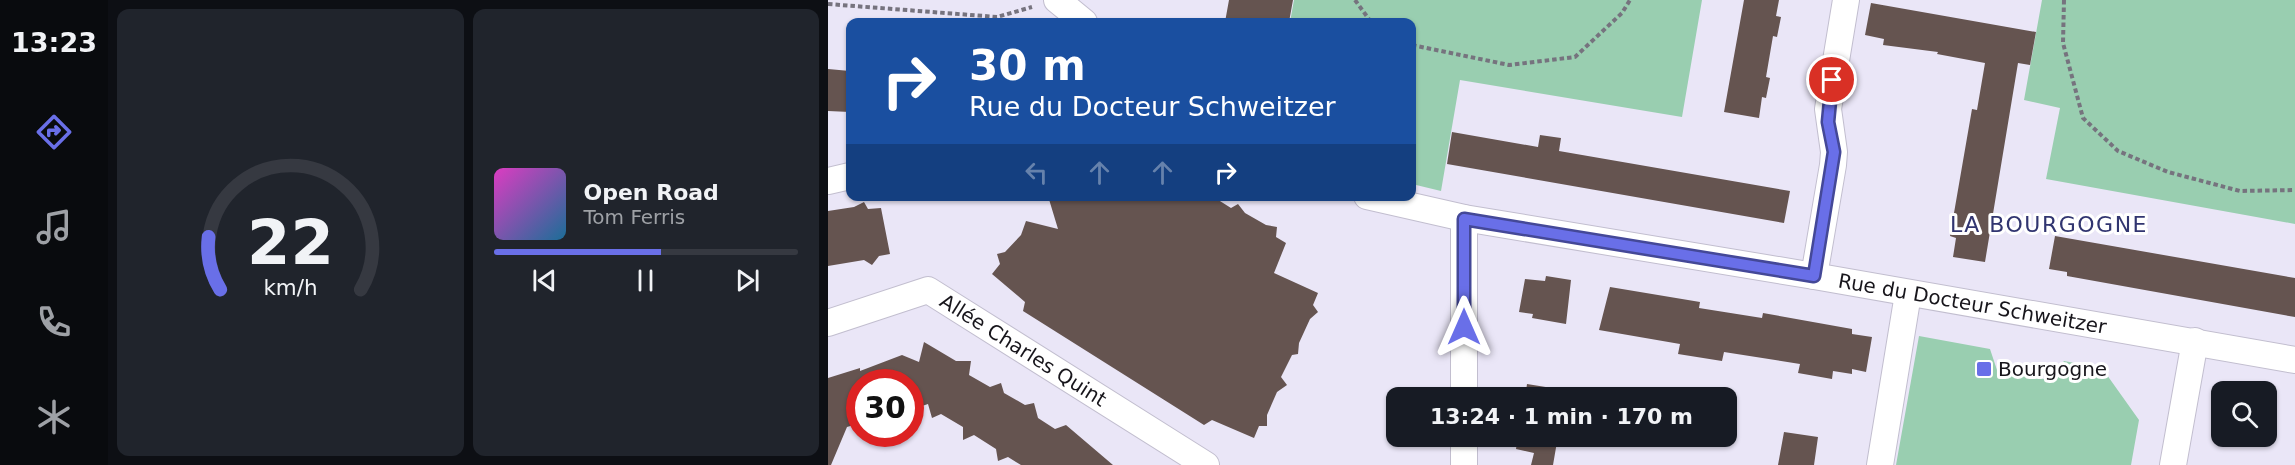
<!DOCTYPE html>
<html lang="en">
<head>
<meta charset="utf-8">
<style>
	:root { --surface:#171b24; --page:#20242c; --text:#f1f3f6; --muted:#9ea1a6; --line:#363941; --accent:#696fe8 }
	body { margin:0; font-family:"DejaVu Sans",sans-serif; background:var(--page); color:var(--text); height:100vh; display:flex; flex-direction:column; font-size:22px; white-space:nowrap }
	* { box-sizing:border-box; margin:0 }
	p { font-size:20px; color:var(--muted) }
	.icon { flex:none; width:33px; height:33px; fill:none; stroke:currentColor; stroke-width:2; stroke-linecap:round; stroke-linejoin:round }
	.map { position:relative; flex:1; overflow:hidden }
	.sheet { display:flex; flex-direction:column; gap:9px; padding:9px; background:#0d0f14; width:720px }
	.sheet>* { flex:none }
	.top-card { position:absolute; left:18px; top:18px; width:570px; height:183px; border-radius:12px; box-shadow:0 2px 4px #0004; background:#1a4fa0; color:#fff; overflow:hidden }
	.controls { position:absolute; left:1383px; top:381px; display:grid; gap:12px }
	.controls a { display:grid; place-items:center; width:66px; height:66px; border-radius:12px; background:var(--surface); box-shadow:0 2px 4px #0004; font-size:30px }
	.speed { position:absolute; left:18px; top:369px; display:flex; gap:12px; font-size:30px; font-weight:700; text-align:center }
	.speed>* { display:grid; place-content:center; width:78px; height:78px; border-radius:50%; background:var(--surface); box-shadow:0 2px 4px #0004; line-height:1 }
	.speed .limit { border:9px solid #d22; background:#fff; color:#111 }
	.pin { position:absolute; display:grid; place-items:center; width:51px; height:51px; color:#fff; margin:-26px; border:3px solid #fff; border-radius:50%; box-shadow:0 2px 6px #0007 }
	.me { position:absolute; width:66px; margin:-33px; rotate:0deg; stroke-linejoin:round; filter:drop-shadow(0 0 4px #0008) }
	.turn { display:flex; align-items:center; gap:21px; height:126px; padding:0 24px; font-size:27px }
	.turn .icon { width:78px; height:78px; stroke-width:2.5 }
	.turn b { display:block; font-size:42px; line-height:51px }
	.lanes { display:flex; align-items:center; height:57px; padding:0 24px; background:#0003; justify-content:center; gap:30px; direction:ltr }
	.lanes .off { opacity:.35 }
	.sheet .tile { flex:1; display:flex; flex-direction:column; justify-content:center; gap:9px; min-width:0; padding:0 21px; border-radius:12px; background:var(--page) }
	.sheet .dial { align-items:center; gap:0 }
	.dial svg { height:156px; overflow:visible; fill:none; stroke:var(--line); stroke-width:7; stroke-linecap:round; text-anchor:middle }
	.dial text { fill:var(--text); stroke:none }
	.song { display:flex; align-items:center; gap:18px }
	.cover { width:72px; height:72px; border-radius:9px; background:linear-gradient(135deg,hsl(310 70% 55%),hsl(200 70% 35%)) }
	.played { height:6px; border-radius:3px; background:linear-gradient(90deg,var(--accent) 55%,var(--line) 55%) }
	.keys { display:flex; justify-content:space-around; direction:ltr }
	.sheet .tiles { flex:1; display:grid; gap:9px; grid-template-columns:repeat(2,1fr) }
	.trip { position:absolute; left:558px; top:387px; width:351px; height:60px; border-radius:12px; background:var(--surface); box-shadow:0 2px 4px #0004; font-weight:700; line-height:60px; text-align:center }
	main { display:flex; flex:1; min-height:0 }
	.dock { display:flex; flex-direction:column; width:108px; justify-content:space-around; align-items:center; background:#090b0e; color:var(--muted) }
	.dock .icon { width:42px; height:42px }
	.dock .on { color:var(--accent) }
	.dock b { font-size:27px; color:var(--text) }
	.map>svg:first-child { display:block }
	.green { fill:#99ceb0 }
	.building { fill:#655450 }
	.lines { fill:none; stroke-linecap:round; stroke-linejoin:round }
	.street-casing { stroke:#c2becf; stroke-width:28 }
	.path { stroke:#76737e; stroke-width:4; stroke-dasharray:4.5 3; stroke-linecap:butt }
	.street { stroke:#fff; stroke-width:26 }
	.route-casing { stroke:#444897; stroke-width:15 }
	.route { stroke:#696fe8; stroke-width:10 }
	.poi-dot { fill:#696fe8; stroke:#fff; stroke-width:2 }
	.labels { text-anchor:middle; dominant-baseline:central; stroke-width:6; stroke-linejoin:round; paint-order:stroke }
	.street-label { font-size:20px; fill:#17151b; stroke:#fff }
	.poi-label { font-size:20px; fill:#17151b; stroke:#fff; text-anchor:start }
	.quarter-label { font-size:22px; letter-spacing:1.5px; fill:#313570; stroke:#fff }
</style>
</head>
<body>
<main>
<nav class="dock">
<b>13:23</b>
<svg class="icon on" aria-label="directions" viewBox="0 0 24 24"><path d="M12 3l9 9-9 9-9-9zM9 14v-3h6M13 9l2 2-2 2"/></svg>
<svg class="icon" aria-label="music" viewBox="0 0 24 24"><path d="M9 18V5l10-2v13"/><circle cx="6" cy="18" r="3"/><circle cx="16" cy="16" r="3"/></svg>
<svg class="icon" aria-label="phone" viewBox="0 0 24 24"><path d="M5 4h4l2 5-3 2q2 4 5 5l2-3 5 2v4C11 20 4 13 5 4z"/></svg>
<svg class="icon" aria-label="climate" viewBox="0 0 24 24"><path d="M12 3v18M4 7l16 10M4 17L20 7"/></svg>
</nav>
<section class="sheet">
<div class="tiles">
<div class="tile dial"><svg viewBox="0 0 100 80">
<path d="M14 69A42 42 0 1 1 86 69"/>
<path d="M14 69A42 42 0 0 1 8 42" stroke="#696fe8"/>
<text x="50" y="56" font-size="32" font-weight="700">22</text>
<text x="50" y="72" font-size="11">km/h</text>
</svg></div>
<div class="tile">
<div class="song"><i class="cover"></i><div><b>Open Road</b><p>Tom Ferris</p></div></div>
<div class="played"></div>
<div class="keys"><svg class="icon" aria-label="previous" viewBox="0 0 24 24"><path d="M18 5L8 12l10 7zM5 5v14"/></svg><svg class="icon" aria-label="pause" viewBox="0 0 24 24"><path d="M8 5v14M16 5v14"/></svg><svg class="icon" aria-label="next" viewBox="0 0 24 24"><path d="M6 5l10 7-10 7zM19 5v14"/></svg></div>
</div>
</div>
</section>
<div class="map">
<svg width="1467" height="465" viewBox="0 0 1467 465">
	<rect width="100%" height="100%" fill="#eae6f7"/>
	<path class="green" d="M466,0H874L854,117L632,80L613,191L584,184V22H462Z
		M1214,0H1467V224L1218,179L1232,108L1196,100Z
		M1091,336L1162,349L1169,370L1221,380L1236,361L1274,368L1311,420L1303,465H1068Z"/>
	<path class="building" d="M401,0H465L461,22H397Z
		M916,0H951L948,16L953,17L949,37L945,36L938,77L942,78L938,98L934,97L931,118L896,112Z
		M1043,3L1208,32L1202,65L1190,63L1157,262L1125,257L1128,238L1122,236L1144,109L1149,110L1157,63L1109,54L1110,52L1055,45L1056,39L1037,35Z
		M0,69L22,71V112L0,111Z
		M624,132L710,147L712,135L733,138L731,151L962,191L956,223L619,164Z
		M220,196H384L403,208L410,204L417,213L438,225L449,227L448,237L458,243L446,273L490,293L485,305L490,312L482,319L471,343L470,354L464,355L453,377L459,385L449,392L439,415V426H431L426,438L384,420L376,425L195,311L197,302L164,274L172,264L169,254L177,252L193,235L198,221L230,229Z
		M36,202L40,209L53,208L62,254L51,256L44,265L36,260L0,266V211L26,207Z
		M1227,236L1467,278V317L1239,276V272L1221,269Z
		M718,276L743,280L738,324L704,318L705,314L691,312L697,279L717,281Z
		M782,287L872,302L871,308L934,318L935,313L1024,329V334L1044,337L1038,372L1024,369V374L1005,371L1004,379L970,373L972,364L896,352L894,361L850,354L852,344L771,330Z
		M96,342L128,361H143L141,375L162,387L173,383L176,393L197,405L206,403L210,418L227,429L238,425L285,465H193L180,457L170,461L168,449L146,435L135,440V427L113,414L104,418L100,404L82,410V382H32V423L19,427L3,465H0V378L32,368V371L74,355L91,362Z
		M699,384L730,389L729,398H697Z
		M956,432L990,437L986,465H950Z
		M690,436H730L725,465H703L706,453L688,449Z"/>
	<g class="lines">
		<defs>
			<g id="street">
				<path d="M229,0L256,22"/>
				<path d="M0,181L22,176"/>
				<path id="s1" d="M539,196L636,218L986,276L1467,360"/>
				<path d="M986,276L1005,165L1006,152L1000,109L1018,0"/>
				<path id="s2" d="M0,323L100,290L378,465"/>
				<path d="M636,398V218"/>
				<path d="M636,465V436"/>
				<path d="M1052,465L1080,294"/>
				<path d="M1345,465L1367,341"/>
			</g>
		</defs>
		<use href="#street" class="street-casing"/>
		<path class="path" d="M527,0L543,22
			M1236,0L1235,43L1255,118L1290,151L1340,172L1412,191L1467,190
			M0,4L169,17L204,7
			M584,45L681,65L747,57L794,13L802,0"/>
		<use href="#street" class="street"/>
	</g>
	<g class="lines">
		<defs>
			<path id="route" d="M636,327V219L986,276L1006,152L1000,122L1004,80"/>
		</defs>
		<use href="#route" class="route-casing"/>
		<use href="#route" class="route"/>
	</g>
	<rect class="poi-dot" x="1148" y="361" width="16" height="16" rx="3"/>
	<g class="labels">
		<g class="street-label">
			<text stroke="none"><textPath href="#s1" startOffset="615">Rue du Docteur Schweitzer</textPath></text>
			<text stroke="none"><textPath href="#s2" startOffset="218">Allée Charles Quint</textPath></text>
		</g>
		<g class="poi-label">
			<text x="1170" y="369">Bourgogne</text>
		</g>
		<g class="quarter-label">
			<text x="1221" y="224">LA BOURGOGNE</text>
		</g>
	</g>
</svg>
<div class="controls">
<a><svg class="icon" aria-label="search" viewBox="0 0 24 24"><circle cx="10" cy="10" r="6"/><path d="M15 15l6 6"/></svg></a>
</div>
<div class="speed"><div class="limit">30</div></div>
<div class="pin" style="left:1004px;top:80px;background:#d93025"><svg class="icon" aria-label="arrive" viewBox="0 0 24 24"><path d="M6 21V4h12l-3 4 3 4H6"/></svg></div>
<svg class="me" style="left:636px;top:327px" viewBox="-20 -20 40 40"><path d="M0-17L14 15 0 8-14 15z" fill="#696fe8" stroke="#fff" stroke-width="4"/></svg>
<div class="trip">13:24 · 1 min · 170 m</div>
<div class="top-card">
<div class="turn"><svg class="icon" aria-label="right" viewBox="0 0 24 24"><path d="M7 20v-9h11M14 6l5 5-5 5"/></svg><div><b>30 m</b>Rue du Docteur Schweitzer</div></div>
<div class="lanes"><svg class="icon off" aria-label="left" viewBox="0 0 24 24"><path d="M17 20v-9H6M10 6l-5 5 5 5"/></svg><svg class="icon off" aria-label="ahead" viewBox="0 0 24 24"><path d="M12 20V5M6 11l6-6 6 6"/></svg><svg class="icon off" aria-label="ahead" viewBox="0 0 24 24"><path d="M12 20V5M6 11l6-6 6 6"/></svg><svg class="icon" aria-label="right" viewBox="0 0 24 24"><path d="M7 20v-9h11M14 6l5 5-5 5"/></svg></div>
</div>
</div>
</main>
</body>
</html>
